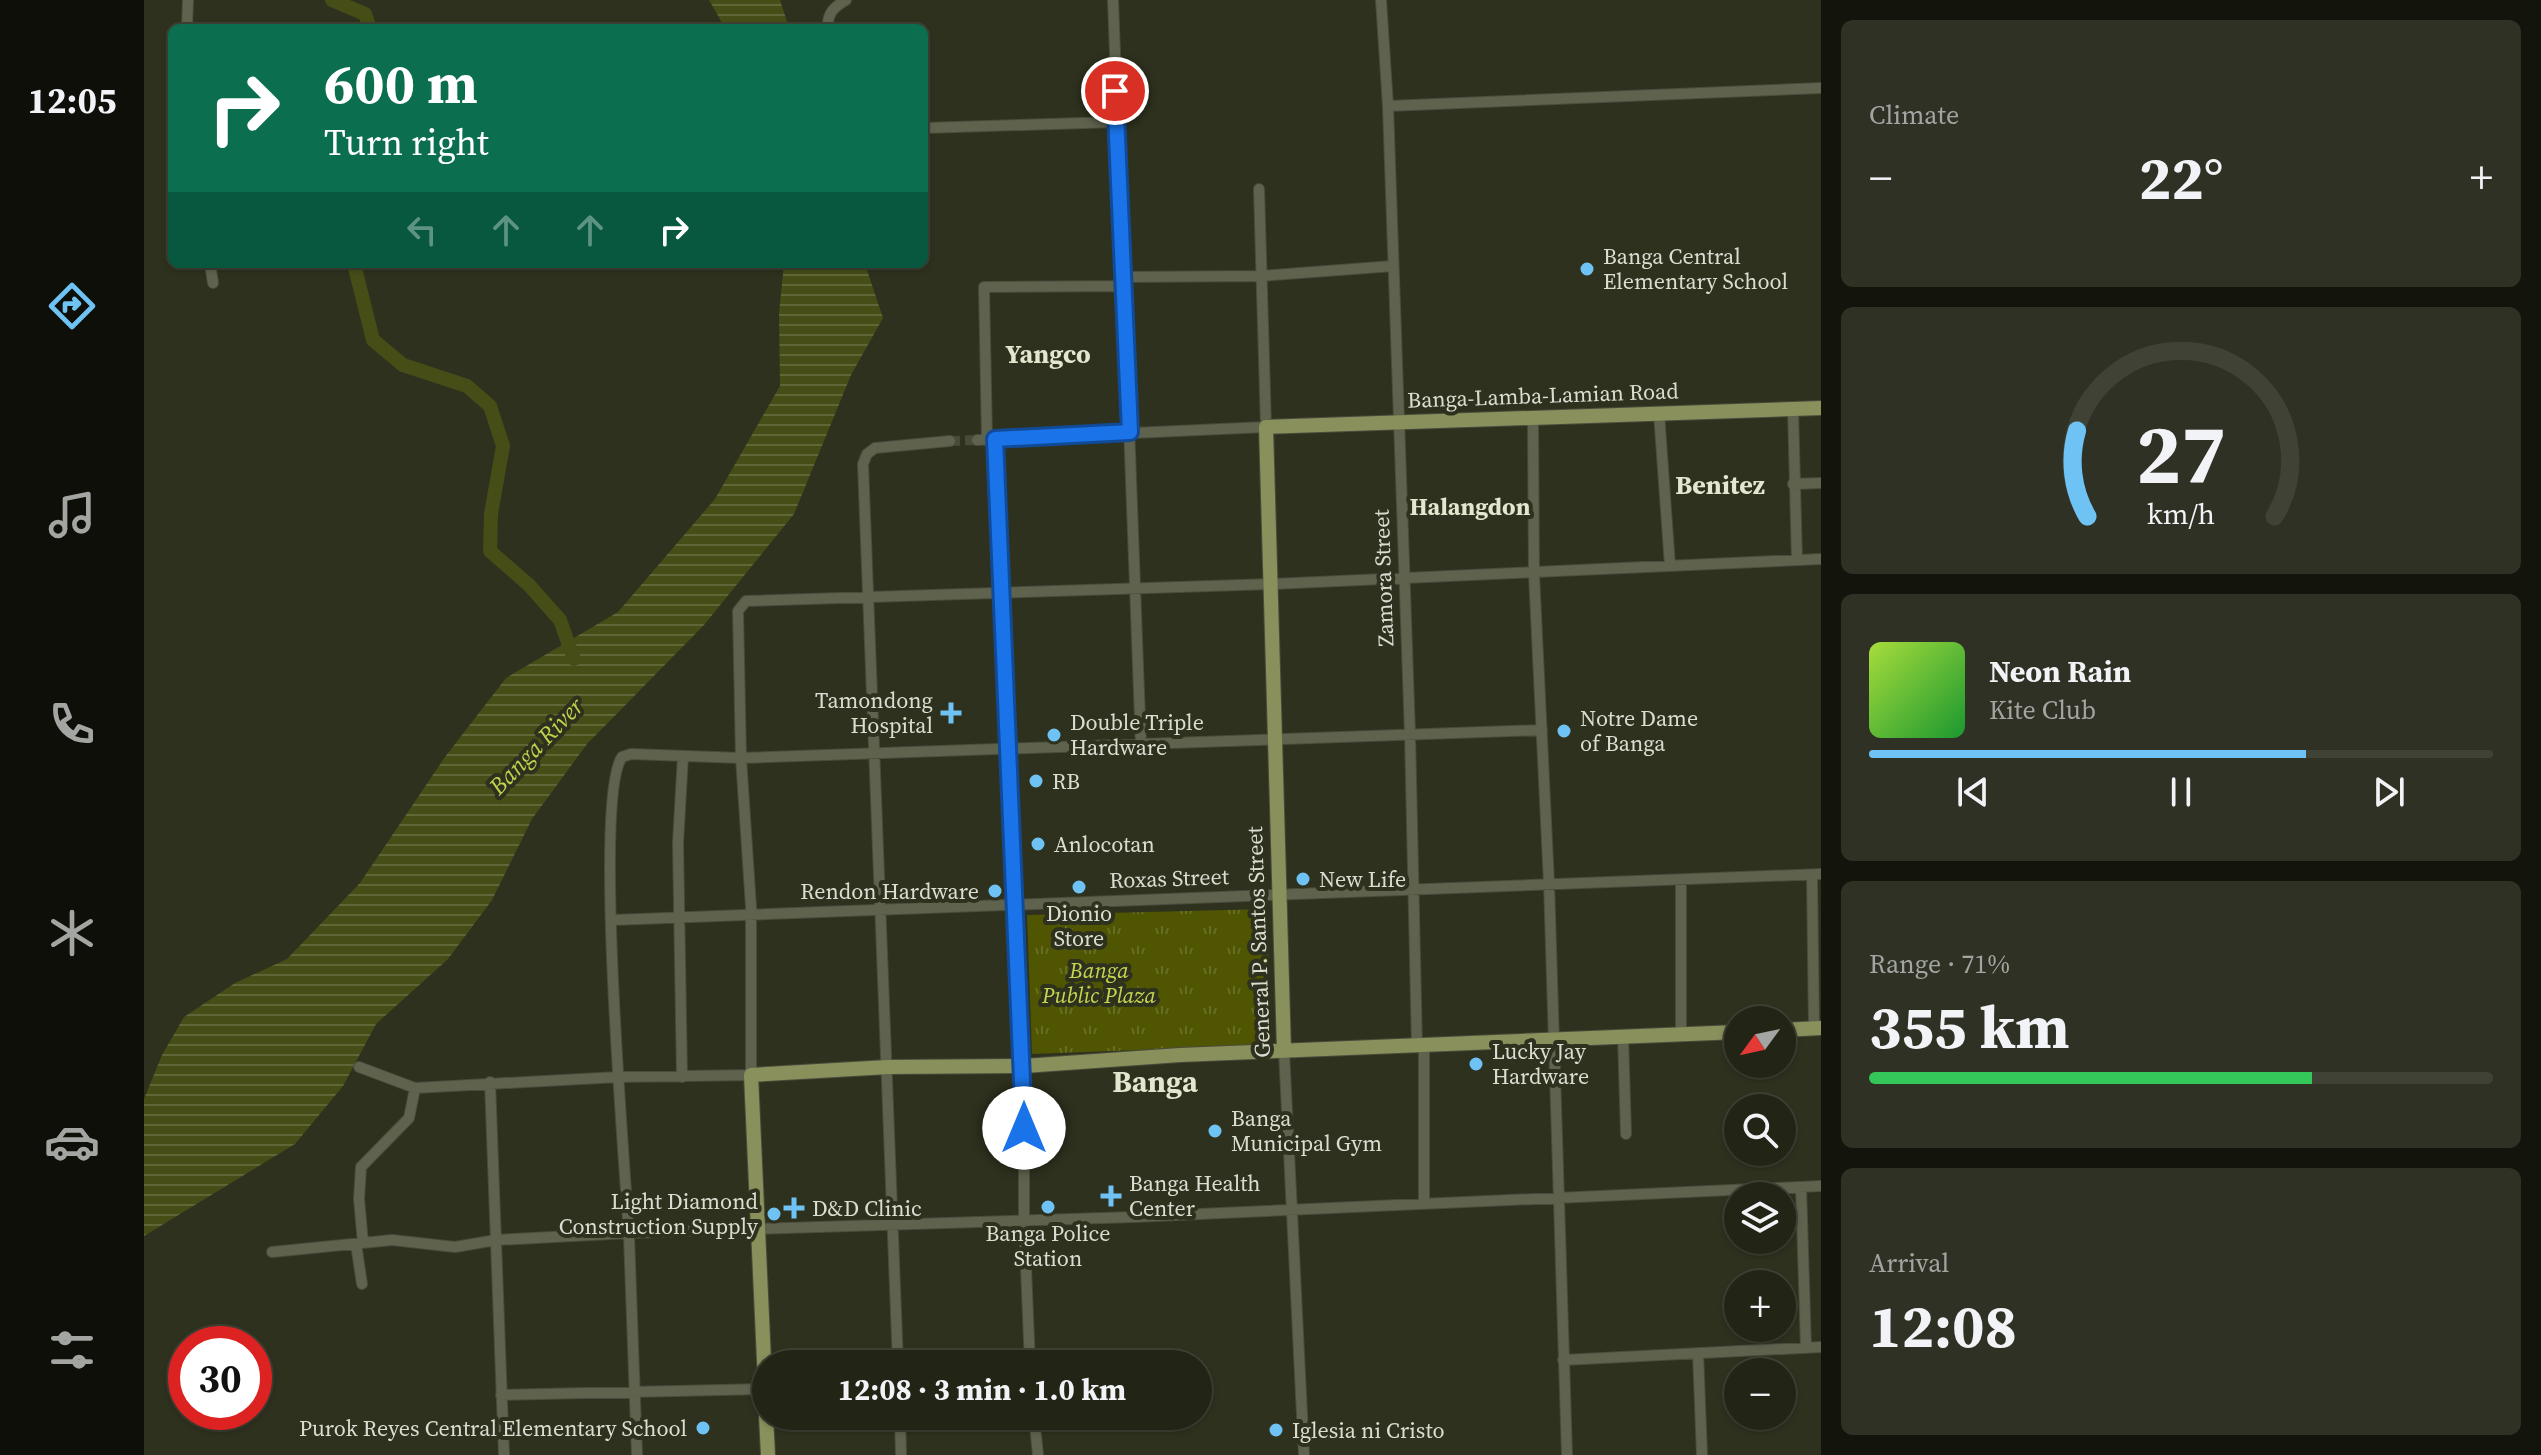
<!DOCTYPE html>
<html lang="en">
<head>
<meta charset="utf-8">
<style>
	:root { --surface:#222516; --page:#2e3123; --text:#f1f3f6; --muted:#a2a5a1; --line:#3f4235; --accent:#6fc2f4 }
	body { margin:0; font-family:"Source Serif 4",serif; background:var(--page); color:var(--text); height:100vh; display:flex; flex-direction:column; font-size:30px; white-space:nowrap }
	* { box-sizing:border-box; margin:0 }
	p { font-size:26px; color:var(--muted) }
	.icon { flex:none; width:44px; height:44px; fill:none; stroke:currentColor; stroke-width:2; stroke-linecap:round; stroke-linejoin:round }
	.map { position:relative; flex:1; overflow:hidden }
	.details { display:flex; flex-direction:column; gap:20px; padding:20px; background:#13140c; width:720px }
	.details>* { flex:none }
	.top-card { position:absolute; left:24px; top:24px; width:760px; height:244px; border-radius:12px; box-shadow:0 2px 6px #0004,0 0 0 2px var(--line); background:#0b6e4f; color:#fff; overflow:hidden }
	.needle { width:52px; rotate:237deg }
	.fabs { position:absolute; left:1580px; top:1006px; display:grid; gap:16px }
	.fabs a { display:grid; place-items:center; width:72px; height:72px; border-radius:50%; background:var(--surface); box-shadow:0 2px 6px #0004,0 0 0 2px var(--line); font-size:40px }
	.speed { position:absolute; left:24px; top:1326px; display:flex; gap:16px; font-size:40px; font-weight:700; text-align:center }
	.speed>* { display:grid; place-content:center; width:104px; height:104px; border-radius:50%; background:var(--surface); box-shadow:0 2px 6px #0004,0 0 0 2px var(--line); line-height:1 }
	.speed .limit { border:12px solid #d22; background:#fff; color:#111 }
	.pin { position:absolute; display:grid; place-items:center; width:68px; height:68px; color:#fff; margin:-34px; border:4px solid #fff; border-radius:50%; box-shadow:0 2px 8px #0007 }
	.me { position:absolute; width:88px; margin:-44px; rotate:0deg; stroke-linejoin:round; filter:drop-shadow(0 0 6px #0008) }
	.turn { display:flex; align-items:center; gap:28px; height:168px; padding:0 24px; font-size:36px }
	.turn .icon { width:104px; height:104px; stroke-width:2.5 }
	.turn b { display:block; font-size:56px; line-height:68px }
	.lanes { display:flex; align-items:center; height:76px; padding:0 24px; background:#0003; justify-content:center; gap:40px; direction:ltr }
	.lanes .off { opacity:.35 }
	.big { font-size:60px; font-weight:700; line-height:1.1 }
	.details .tile { flex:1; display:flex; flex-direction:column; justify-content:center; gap:12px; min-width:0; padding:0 28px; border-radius:12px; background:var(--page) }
	.details .dial { align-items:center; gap:0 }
	.dial svg { height:208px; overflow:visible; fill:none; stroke:var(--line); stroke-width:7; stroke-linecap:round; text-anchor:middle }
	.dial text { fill:var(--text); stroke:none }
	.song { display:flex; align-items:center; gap:24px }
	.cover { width:96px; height:96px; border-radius:12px; background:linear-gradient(135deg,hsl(80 70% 55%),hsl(130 70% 35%)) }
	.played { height:8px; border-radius:4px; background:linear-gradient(90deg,var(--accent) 70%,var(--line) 70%) }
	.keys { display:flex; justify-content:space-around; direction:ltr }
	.heat { display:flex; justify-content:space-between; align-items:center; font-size:44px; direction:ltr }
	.charge { height:12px; border-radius:6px; background:linear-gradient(90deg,#34c759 71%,var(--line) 0) }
	.trip { position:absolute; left:608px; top:1350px; width:460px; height:80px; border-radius:40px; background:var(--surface); box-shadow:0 2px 6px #0004,0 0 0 2px var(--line); font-weight:700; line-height:80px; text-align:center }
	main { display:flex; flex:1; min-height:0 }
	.dock { display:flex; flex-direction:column; width:144px; justify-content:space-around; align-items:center; background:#0e0f09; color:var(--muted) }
	.dock .icon { width:56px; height:56px }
	.dock .active { color:var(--accent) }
	.dock b { font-size:36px; color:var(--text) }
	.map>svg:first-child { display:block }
	.park { fill:url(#park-tufts) }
	.water { fill:url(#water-rules) }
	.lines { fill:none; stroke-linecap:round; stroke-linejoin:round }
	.river { stroke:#474d17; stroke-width:14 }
	.minor-tunnel { stroke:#484b39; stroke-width:10; stroke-dasharray:10 5; stroke-linecap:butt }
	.minor-casing { stroke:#494c3c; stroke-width:12 }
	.major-casing { stroke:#494c3c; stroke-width:16 }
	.minor { stroke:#5f634e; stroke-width:10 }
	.major { stroke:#89905c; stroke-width:14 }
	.route-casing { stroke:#114b97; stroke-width:20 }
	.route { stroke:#1a73e8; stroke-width:14 }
	.poi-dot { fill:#6fc2f4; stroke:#2e311e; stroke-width:3 }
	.labels { text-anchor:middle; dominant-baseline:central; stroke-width:8; stroke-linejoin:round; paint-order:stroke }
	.poi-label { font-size:22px; fill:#dbddd1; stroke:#2e311e; text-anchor:start }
	.street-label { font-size:22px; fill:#dbddd1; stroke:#2e311e }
	.park-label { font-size:22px; font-style:italic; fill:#c7d550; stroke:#2e311e }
	.neighbourhood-label { font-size:24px; font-weight:bold; fill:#e3e7cf; stroke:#2e311e }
	.water-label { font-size:24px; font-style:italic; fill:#c2d04b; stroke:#2e311e }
	.quarter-label { font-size:26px; font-weight:bold; fill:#e3e7cf; stroke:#2e311e }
	.district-label { font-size:30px; font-weight:bold; fill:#e3e7cf; stroke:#2e311e }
</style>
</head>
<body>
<main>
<nav class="dock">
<b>12:05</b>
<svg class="icon active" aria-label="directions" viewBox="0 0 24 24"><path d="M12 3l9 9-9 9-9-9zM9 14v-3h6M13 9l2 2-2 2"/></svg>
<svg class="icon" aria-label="music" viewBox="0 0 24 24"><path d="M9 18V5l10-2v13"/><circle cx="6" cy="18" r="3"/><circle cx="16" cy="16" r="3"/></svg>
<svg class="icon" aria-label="phone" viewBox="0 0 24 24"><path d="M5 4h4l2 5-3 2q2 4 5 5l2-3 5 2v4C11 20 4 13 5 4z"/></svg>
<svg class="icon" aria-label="climate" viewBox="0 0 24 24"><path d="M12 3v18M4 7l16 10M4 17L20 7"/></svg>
<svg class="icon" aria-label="car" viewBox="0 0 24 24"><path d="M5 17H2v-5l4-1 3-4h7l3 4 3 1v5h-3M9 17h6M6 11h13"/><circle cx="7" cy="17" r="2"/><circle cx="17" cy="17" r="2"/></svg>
<svg class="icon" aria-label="filters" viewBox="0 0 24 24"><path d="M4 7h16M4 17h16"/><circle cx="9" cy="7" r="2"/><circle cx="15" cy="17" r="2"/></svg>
</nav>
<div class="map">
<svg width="1677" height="1455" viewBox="0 0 1677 1455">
	<defs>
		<pattern id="park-tufts" width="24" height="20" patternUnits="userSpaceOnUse" patternTransform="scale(2)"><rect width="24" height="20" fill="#4f5501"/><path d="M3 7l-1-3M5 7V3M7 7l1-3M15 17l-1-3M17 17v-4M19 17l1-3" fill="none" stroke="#686d25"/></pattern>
		<pattern id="water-rules" width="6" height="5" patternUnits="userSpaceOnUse" patternTransform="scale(2)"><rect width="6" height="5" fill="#474d17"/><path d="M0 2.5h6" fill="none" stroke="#616638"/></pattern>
	</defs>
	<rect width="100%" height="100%" fill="#2e311e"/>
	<path class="park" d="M1123,909L1127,1045L888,1054L883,915Z"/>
	<path class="water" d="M565,0H636L645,28H581Z
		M640,264H721L739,318L707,375L650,514L560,625L443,744L388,819L348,900L304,959L232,1024L199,1086L151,1144L0,1236V1099L18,1055L40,1017L91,983L143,959L216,883L301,757L362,678L474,612L571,499L636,386L635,313Z"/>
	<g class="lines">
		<path class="river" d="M188,0L221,14L226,28
			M210,264L229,340L259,365L323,386L346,406L359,446L347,514L346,551L385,585L416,620L430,659"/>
		<path class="minor-tunnel" d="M806,441L833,440"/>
		<defs>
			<path id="minor" d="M969,0L997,746
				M1237,0L1244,106L1266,734L1273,1047
				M43,28L44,0
				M684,28C683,13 690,7 702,0
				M1244,106L1677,88
				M780,128L972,122
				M66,264L69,283
				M978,277L1117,276L1249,266
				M1649,409L1653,560
				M1515,413L1526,566
				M1389,420L1390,574L1405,883L1423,1455
				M843,439L840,287L979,286
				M851,439L880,1066V1220L886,1364
				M833,440L1122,427L1115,189
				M1649,484L1677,483
				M1668,875L1670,1029
				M1537,880V1034
				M469,920L1677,874
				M1479,1036L1482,1134
				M1140,1051L1160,1455
				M215,1067L271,1088L474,1077L607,1075V907L597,758L594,611L602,601L1129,584L1677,559
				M538,1077L534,843L539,756
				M346,1082L360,1455
				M1657,1187L1662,1348
				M1280,1203V1047
				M219,1243L215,1199L217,1167L265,1118L271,1088
				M212,1244L218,1284
				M128,1252L248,1240L311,1247L352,1240L485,1233L990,1217L1677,1186
				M1554,1353L1558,1455
				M1419,1360L1677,1347
				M754,1364L719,464L723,454L731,448L806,441
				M357,1395L622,1389
				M756,1416L757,1455
				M890,1416L894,1455
				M493,1455C491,1382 488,1309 485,1236C481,1163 449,798 478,757L487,754L597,758L1398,730"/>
			<path id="major" d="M1638,1030L1677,1028
				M1140,1051L1122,427L1677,408
				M622,1405L607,1075L744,1067L880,1066L1036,1055L1594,1032
				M622,1416L624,1455"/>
		</defs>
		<use href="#minor" class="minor-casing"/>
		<use href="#major" class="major-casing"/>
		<use href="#minor" class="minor"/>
		<use href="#major" class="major"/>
	</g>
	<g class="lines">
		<defs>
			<path id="route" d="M880,1128L851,439L986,432L971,91"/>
		</defs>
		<use href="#route" class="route-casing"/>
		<use href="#route" class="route"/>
	</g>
	<g class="poi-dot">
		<circle cx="1443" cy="269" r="8"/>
		<path d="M803 701h8v8h8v8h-8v8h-8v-8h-8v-8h8z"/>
		<circle cx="1420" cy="731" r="8"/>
		<circle cx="910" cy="735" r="8"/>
		<circle cx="892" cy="781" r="8"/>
		<circle cx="894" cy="844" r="8"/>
		<circle cx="1159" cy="879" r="8"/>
		<circle cx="935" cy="887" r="8"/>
		<circle cx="851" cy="891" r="8"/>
		<circle cx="1332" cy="1064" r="8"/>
		<circle cx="1071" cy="1131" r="8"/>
		<path d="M963 1184h8v8h8v8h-8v8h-8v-8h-8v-8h8z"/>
		<circle cx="904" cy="1207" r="8"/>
		<path d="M646 1196h8v8h8v8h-8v8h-8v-8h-8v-8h8z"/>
		<circle cx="630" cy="1214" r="8"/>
		<circle cx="559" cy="1428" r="8"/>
		<circle cx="1132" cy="1430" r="8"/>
	</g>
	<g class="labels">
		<g class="poi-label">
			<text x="1459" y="256">Banga Central<tspan x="1459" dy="25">Elementary School</tspan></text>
			<text x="789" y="700" text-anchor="end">Tamondong<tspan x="789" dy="25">Hospital</tspan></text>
			<text x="1436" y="718">Notre Dame<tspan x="1436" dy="25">of Banga</tspan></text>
			<text x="926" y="722">Double Triple<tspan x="926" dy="25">Hardware</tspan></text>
			<text x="908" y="781">RB</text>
			<text x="910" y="844">Anlocotan</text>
			<text x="1175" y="879">New Life</text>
			<text x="835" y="891" text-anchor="end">Rendon Hardware</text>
			<text x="935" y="913" text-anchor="middle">Dionio<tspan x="935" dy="25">Store</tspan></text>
			<text x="1348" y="1051">Lucky Jay<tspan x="1348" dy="25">Hardware</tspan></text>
			<text x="1087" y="1118">Banga<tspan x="1087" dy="25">Municipal Gym</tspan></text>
			<text x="985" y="1183">Banga Health<tspan x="985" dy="25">Center</tspan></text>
			<text x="614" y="1201" text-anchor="end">Light Diamond<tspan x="614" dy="25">Construction Supply</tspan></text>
			<text x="668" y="1208">D&amp;D Clinic</text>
			<text x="904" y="1233" text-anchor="middle">Banga Police<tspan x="904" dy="25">Station</tspan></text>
			<text x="543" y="1428" text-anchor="end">Purok Reyes Central Elementary School</text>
			<text x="1148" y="1430">Iglesia ni Cristo</text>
		</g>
		<g class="street-label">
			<text transform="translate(1399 395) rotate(-2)">Banga-Lamba-Lamian Road</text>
			<text transform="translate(1239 578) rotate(-92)">Zamora Street</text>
			<text transform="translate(1025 878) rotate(-2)">Roxas Street</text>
			<text transform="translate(1114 942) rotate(-92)">General P. Santos Street</text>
		</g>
		<g class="park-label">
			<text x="955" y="970">Banga<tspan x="955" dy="25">Public Plaza</tspan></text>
		</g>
		<g class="neighbourhood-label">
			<text x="1326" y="506">Halangdon</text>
		</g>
		<g class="water-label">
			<text transform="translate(392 746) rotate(-46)">Banga River</text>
		</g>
		<g class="quarter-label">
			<text x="904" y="354">Yangco</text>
			<text x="1576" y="485">Benitez</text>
		</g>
		<g class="district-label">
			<text x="1011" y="1081">Banga</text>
		</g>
	</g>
</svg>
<div class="fabs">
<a><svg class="needle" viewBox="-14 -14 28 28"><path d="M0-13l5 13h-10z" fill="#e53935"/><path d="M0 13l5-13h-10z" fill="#a2a5a1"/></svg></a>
<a><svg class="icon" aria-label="search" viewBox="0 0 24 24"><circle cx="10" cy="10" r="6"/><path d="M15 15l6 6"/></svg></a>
<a><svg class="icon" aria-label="layers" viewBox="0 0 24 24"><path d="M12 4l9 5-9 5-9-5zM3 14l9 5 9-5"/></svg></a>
<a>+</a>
<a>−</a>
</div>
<div class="speed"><div class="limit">30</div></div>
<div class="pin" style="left:971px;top:91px;background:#d93025"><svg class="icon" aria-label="arrive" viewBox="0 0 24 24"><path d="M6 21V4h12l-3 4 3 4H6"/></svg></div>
<svg class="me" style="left:880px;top:1128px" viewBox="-20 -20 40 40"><circle r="19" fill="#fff"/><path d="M0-13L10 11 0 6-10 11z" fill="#1a73e8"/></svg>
<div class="trip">12:08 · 3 min · 1.0 km</div>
<div class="top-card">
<div class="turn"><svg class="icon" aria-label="right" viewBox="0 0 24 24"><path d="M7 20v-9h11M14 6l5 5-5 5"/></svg><div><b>600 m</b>Turn right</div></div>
<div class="lanes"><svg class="icon off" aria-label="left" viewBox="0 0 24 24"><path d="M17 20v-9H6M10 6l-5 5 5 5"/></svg><svg class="icon off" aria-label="ahead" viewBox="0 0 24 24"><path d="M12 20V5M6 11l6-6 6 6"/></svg><svg class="icon off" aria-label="ahead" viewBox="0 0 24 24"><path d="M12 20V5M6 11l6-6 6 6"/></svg><svg class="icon" aria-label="right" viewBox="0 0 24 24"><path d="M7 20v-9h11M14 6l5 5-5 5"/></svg></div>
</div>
</div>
<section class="details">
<div class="tile"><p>Climate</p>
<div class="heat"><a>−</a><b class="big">22°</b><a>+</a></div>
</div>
<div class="tile dial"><svg viewBox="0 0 100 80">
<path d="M14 69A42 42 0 1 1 86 69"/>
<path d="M14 69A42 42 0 0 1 10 36" stroke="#6fc2f4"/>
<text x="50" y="56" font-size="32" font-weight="700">27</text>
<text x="50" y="72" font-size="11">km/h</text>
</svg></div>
<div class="tile">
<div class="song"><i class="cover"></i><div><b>Neon Rain</b><p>Kite Club</p></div></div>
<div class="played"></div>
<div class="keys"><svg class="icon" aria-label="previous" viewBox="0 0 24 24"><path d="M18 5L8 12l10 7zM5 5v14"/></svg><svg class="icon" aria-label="pause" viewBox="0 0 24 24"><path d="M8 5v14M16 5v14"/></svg><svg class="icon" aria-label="next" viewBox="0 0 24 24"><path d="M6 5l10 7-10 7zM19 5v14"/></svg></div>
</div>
<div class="tile"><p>Range · 71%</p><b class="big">355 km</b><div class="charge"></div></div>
<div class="tile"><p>Arrival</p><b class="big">12:08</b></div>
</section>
</main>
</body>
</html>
